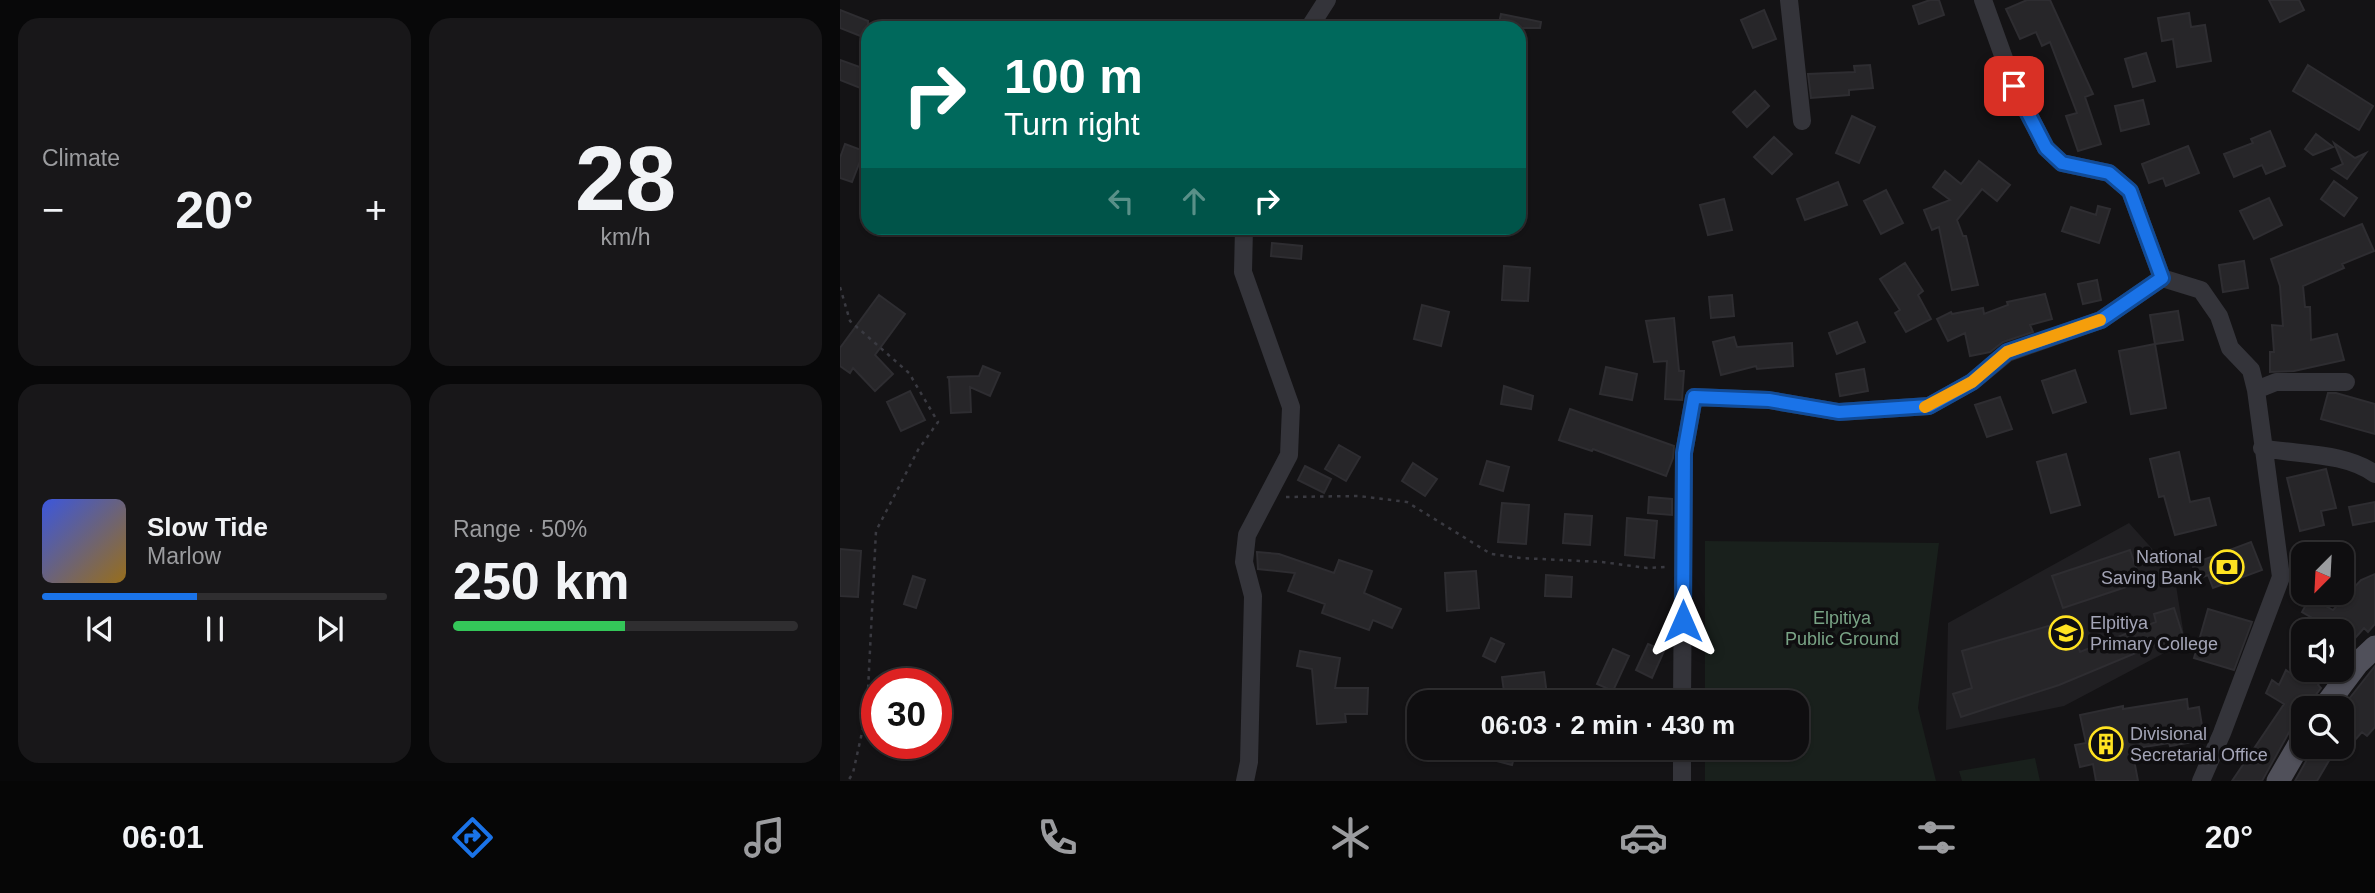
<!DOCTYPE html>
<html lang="en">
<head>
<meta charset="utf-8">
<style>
	:root { --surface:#0f0e10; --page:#181719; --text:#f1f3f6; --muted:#9b9c9f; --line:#2f2e30; --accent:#1a73e8 }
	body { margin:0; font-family:Helvetica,sans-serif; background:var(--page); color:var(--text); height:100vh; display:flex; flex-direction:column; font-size:26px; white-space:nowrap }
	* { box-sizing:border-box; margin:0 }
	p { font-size:23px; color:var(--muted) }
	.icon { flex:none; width:38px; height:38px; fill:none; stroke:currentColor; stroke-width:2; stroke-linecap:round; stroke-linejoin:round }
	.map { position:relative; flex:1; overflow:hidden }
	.details { display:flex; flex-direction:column; gap:18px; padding:18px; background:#080809; width:840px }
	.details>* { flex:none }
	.top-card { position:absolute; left:21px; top:21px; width:665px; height:214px; border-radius:21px; box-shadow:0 2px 5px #0004,0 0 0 2px var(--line); background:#00695c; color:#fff; overflow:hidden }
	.needle { width:46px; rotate:204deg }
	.buttons { position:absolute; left:1451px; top:542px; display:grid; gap:14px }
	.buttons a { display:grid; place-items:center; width:63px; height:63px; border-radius:14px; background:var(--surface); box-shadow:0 2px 5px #0004,0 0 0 2px var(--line); font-size:35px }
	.speed { position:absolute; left:21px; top:668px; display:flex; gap:14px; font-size:35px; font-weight:700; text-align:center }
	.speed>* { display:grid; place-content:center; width:91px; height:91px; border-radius:50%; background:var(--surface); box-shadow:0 2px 5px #0004,0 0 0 2px var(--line); line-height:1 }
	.speed .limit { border:10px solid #d22; background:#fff; color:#111 }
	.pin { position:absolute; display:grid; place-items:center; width:60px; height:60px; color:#fff; margin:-30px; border-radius:14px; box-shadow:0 4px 10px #0006 }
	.me { position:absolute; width:77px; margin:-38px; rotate:0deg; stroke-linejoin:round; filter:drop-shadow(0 0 5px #0008) }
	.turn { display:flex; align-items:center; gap:24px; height:147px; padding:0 28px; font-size:32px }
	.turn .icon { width:91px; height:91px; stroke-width:2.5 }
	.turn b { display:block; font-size:49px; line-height:60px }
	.lanes { display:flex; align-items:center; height:66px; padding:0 28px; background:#0003; justify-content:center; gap:35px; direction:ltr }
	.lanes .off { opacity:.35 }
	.big { font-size:52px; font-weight:700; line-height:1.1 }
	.details .card { flex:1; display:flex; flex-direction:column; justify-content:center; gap:10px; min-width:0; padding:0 24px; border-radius:21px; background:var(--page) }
	.details .dial { align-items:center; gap:0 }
	.dial b { font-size:91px; line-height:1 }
	.song { display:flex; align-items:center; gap:21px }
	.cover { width:84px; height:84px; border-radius:10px; background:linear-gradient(135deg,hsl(230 70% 55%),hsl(40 70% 35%)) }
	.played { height:7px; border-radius:4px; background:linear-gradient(90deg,var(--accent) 45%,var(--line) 45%) }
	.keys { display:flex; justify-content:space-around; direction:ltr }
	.heat { display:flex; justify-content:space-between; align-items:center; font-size:38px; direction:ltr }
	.charge { height:10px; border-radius:5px; background:linear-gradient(90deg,#34c759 50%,var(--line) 0) }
	.details .tiles { flex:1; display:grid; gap:18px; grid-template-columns:repeat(2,1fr) }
	.trip { position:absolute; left:567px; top:690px; width:402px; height:70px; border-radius:21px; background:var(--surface); box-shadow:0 2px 5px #0004,0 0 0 2px var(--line); font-weight:700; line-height:70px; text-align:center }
	.menu { display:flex; height:112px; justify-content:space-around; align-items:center; background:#060606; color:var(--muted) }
	.menu .icon { width:49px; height:49px }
	.menu .active { color:var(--accent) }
	.menu b { font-size:32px; color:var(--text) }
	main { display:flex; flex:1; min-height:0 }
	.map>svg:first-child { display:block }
	.built { fill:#201f22 }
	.green { fill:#19201c }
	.building { fill:#272629; stroke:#2e2d31; stroke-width:2 }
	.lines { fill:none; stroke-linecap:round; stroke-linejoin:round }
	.path { stroke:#3a3a41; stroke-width:2.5; stroke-dasharray:3.5 5; stroke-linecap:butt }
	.minor { stroke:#34343a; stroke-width:18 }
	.major { stroke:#50505a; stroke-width:23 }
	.route-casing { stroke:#114b97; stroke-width:18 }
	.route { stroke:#1a73e8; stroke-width:12 }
	.slow { stroke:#f59e0b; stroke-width:12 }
	.labels { text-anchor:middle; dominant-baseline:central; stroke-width:7; stroke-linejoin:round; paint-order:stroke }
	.poi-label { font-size:18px; fill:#a4a5b7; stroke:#0f0e10; text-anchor:start }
	.park-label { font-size:18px; fill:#79a385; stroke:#0f0e10 }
</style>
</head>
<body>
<main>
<section class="details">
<div class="tiles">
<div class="card"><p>Climate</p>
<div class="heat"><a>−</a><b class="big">20°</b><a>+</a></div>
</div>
<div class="card dial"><b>28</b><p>km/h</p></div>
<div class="card">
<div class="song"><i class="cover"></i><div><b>Slow Tide</b><p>Marlow</p></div></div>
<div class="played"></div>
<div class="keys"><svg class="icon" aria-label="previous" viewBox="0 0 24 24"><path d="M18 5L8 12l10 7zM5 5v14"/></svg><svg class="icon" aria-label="pause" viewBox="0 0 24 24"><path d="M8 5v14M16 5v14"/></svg><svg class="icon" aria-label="next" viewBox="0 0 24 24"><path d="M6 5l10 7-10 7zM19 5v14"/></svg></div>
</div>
<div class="card"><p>Range · 50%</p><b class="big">250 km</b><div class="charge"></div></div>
</div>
</section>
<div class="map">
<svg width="1535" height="781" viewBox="0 0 1535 781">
	<rect width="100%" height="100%" fill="#141315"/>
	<path class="built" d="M1289,523L1334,573L1345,642L1224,706L1106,730L1108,623Z"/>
	<path class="green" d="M865,541L1099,543L1078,708L1096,781H865V747H957V702H865Z
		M1195,758L1200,781H1122L1119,771Z"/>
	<path class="building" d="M1090,0H1099L1104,15L1079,24L1073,6Z
		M1187,0H1210L1253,94L1245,97L1261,144L1238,151L1226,116L1237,113L1210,42L1202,46L1196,32L1180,39L1166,9Z
		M1429,0H1459L1464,10L1440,22Z
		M0,10L28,21V39L0,28Z
		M924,10L936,39L913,48L901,20Z
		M1349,13L1351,27L1365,25L1371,61L1337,67L1333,39L1322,41L1318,18Z
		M661,14L701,22L700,28H658Z
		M1306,53L1315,81L1293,87L1285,59Z
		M0,60L28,70V91L0,80Z
		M1030,65L1033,88L1009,90V95L971,98L968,74L1015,72L1014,66Z
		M1468,65L1533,106L1519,130L1453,91Z
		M915,91L929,106L907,127L893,112Z
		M1303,100L1309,124L1281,131L1275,106Z
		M1012,116L1035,127L1019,163L996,153Z
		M1430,131L1445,166L1426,174L1422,165L1394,177L1384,154L1413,143L1411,139Z
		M1476,134L1493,147L1473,155L1465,149Z
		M934,137L952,154L932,174L914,157Z
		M1494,143L1515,158L1526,153L1507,179L1492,169L1503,164Z
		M5,144L24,151L12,182L0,178V158Z
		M1348,146L1359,173L1326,186L1323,178L1309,183L1302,164Z
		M1139,161L1170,185L1157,201L1142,189L1117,220L1123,236H1126L1138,285L1112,290L1099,227L1092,230L1084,210L1110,200L1093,187L1105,171L1121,184Z
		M1494,181L1517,198L1504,216L1481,199Z
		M998,182L1007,205L965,220L957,199Z
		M1046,190L1063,223L1041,234L1024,201Z
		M1429,198L1442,225L1414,239L1400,211Z
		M884,199L892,230L868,235L860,205Z
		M1258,206L1270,209L1259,243L1222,231L1231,207L1256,215Z
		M1522,224L1534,251L1502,264L1504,268L1463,286L1465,307H1470L1471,340L1497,334L1504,360L1454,371L1430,372V352H1434L1432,325L1443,326L1440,286L1431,259Z
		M432,243L462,246L461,259L431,256Z
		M1404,261L1408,288L1383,292L1379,265Z
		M1065,263L1083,291L1078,295L1091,319L1066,332L1055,313L1060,310L1040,279Z
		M664,266L690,268L688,301L662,300Z
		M1257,280L1261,300L1243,304L1238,284Z
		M1205,294L1212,319L1190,325L1193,332L1163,342L1150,352L1130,356L1125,333L1108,341L1097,319L1111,312L1112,314L1143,308L1144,314L1168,305L1167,302Z
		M39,295L65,314L35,355L53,374L35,391L13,368L10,373L0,366V348Z
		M892,295L894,316L871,318L869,297Z
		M582,305L609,312L601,346L574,339Z
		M1338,311L1343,340L1315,344L1310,315Z
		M834,318L839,371H844L842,400L825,399L827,361L814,362L806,321Z
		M1017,322L1025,342L997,354L989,333Z
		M894,337L897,347L952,343L953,366L917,369L916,366L881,375L873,342Z
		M1315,344L1326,408L1291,414L1279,351Z
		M143,366L160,373L150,396L130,387L131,412L111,413L109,378L107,377L139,376Z
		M766,367L797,374L792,400L760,394Z
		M1024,369L1028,391L1000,396L996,374Z
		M1235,370L1246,402L1213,413L1202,381Z
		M664,386L693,396L691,409L661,404Z
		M70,391L85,420L61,431L47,402Z
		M1488,393H1496L1535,404V434L1481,419Z
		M1160,397L1172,429L1147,437L1135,405Z
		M730,409L834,446L833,458L826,476L753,449L752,451L719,440Z
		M499,445L520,457L506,481L485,469Z
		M1339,452L1350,502L1369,498L1376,525L1335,535L1324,496L1319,497L1310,459Z
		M1226,454L1240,505L1211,513L1197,462Z
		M647,461L669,467L663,491L640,484Z
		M573,463L597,479L585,496L562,481Z
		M465,466L491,479L484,493L458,480Z
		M1486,469L1496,508L1481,511L1484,525L1460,531L1447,478Z
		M809,497L832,499V515L808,513Z
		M1535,502V521L1513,525L1509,507Z
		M662,503L689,505L686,544L658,542Z
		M725,514L752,516L750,545L723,543Z
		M787,518L817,521L814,558L785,555Z
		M1411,542L1422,570L1373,588L1368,575L1358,579L1352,564Z
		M0,549L21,551L18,597L0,596Z
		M1290,550L1301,582L1223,608L1212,576Z
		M417,552L439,554L494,573L499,560L532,571L524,593L561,609L552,628L533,620L529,630L482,613L485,604L448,591L455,573L418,569Z
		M636,571L639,608L607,611L605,573Z
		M1535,574V624L1528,632L1524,628L1502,653V632H1497L1462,612L1470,597L1493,610L1521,580Z
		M706,575L732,577L731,597L705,596Z
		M73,576L85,580L76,608L64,604Z
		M1334,608L1345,642L1324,649L1322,642L1219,685L1121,717L1113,694L1132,688L1122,651L1229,620L1240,652L1316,622L1314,614Z
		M1368,609L1412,622L1394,670L1354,658Z
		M651,638L664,644L655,662L643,656Z
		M808,644L824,651L812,678L796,670Z
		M773,649L789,656L773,691L757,684Z
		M460,651L500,658L495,688H528L527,714H505L506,722L477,724L472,669L457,666Z
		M1535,666V727L1527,736L1522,732L1514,741L1502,731L1501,709Z
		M1446,670L1453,675L1457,670H1489L1478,685L1481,688L1471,701L1469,709H1462L1422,781H1392L1444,704L1426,693L1432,680L1439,685Z
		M704,672L707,695L665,699L662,677Z
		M1347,699L1348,709L1359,707L1363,732L1352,734L1353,742L1330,746L1329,743L1292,749L1298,781H1256L1253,764L1240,767L1235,745L1246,743L1240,715L1283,706V709Z
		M652,747H677L672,765L649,759Z
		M1474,747H1497L1477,781H1455Z"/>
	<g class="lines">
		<path class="path" d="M0,287L10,321L69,373L98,422L78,450L36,531L27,710L13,773L8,781
			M446,497L519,496L567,502L651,554L681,558L762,562L807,568L826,567"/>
		<path class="minor" d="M949,0L962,121
			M1143,0L1174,86L1206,148L1222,163L1269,173L1290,191L1322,278L1361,290L1379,316L1390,348L1411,370L1416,390L1441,577L1382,733L1361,781
			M469,28L487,0
			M404,228L403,272L451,407L449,455L407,535L404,562L413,596L409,762L405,781
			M1416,390L1436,382H1506
			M1422,448C1458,455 1505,452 1535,474
			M842,702L844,453L854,397L929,400L999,412L1089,406L1132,382L1167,353L1261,320L1322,278
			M842,781V747"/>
		<path class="major" d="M1483,709L1517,664L1535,647
			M1438,781L1463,738"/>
	</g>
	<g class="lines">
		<defs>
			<path id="route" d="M843,621L844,453L854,397L929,400L999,412L1089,406L1132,382L1167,352L1261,320L1322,278L1290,191L1269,173L1222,163L1206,148L1174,86"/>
		</defs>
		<use href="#route" class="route-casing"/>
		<use href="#route" class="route"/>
		<path class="slow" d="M1085,407L1132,382L1167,352L1260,320"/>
	</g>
	<defs>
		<symbol id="bank-ring" viewBox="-11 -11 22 22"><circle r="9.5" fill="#0f0e10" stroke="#ffe321" stroke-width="1.5"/><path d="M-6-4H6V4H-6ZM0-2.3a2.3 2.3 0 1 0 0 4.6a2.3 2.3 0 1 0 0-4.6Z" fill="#ffe321"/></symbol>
		<symbol id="school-ring" viewBox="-11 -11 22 22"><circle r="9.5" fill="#0f0e10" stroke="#ffe321" stroke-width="1.5"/><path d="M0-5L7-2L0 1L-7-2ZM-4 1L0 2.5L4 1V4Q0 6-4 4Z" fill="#ffe321"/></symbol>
		<symbol id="building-ring" viewBox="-11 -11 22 22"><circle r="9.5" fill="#0f0e10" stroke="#ffe321" stroke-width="1.5"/><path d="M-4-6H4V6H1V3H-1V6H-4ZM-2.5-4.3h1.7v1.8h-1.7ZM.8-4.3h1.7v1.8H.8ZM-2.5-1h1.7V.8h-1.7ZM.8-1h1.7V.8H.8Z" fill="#ffe321"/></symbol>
	</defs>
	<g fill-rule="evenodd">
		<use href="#bank-ring" x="1368" y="548" width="38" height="38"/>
		<use href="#school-ring" x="1207" y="614" width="38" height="38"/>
		<use href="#building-ring" x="1247" y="725" width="38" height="38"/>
	</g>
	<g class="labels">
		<g class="poi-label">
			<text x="1362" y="557" text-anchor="end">National<tspan x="1362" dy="21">Saving Bank</tspan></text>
			<text x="1250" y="623">Elpitiya<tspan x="1250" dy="21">Primary College</tspan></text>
			<text x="1290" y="734">Divisional<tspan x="1290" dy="21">Secretarial Office</tspan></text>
		</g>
		<g class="park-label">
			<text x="1002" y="618">Elpitiya<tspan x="1002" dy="21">Public Ground</tspan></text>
		</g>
	</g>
</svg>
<div class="buttons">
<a><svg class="needle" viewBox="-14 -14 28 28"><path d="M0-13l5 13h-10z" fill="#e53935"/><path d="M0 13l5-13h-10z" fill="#9b9c9f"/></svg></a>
<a><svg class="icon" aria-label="sound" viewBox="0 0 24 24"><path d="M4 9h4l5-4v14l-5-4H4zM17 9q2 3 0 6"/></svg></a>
<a><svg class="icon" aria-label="search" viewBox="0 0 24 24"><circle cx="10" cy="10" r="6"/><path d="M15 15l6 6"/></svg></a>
</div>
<div class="speed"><div class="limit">30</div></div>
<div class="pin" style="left:1174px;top:86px;background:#d93025"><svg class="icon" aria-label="arrive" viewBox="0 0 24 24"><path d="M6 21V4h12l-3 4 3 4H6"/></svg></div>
<svg class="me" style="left:843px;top:621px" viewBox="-20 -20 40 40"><path d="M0-17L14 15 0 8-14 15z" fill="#1a73e8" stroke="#fff" stroke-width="4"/></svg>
<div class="trip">06:03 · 2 min · 430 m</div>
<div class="top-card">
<div class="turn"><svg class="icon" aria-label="right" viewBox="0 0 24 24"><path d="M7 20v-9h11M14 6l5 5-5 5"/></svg><div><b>100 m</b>Turn right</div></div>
<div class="lanes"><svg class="icon off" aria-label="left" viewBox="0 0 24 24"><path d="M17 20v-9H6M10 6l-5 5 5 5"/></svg><svg class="icon off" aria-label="ahead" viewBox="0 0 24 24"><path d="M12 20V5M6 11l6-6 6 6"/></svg><svg class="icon" aria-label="right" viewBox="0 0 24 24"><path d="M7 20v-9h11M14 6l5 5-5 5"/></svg></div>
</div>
</div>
</main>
<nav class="menu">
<b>06:01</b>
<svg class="icon active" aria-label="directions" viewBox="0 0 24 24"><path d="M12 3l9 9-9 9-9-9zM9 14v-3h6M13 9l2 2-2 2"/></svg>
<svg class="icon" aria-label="music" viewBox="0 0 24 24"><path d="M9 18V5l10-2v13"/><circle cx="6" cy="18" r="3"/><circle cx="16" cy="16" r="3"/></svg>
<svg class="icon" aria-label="phone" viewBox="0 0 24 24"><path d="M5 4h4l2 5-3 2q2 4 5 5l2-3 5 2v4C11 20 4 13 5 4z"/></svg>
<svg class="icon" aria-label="climate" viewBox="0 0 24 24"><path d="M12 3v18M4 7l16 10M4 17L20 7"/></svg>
<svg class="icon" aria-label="car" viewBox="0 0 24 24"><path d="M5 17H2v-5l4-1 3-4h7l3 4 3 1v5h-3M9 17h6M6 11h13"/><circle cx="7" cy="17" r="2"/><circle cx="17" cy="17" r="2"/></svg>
<svg class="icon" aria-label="filters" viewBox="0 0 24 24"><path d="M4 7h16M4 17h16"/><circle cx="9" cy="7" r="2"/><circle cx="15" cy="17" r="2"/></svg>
<b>20°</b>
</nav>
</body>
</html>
